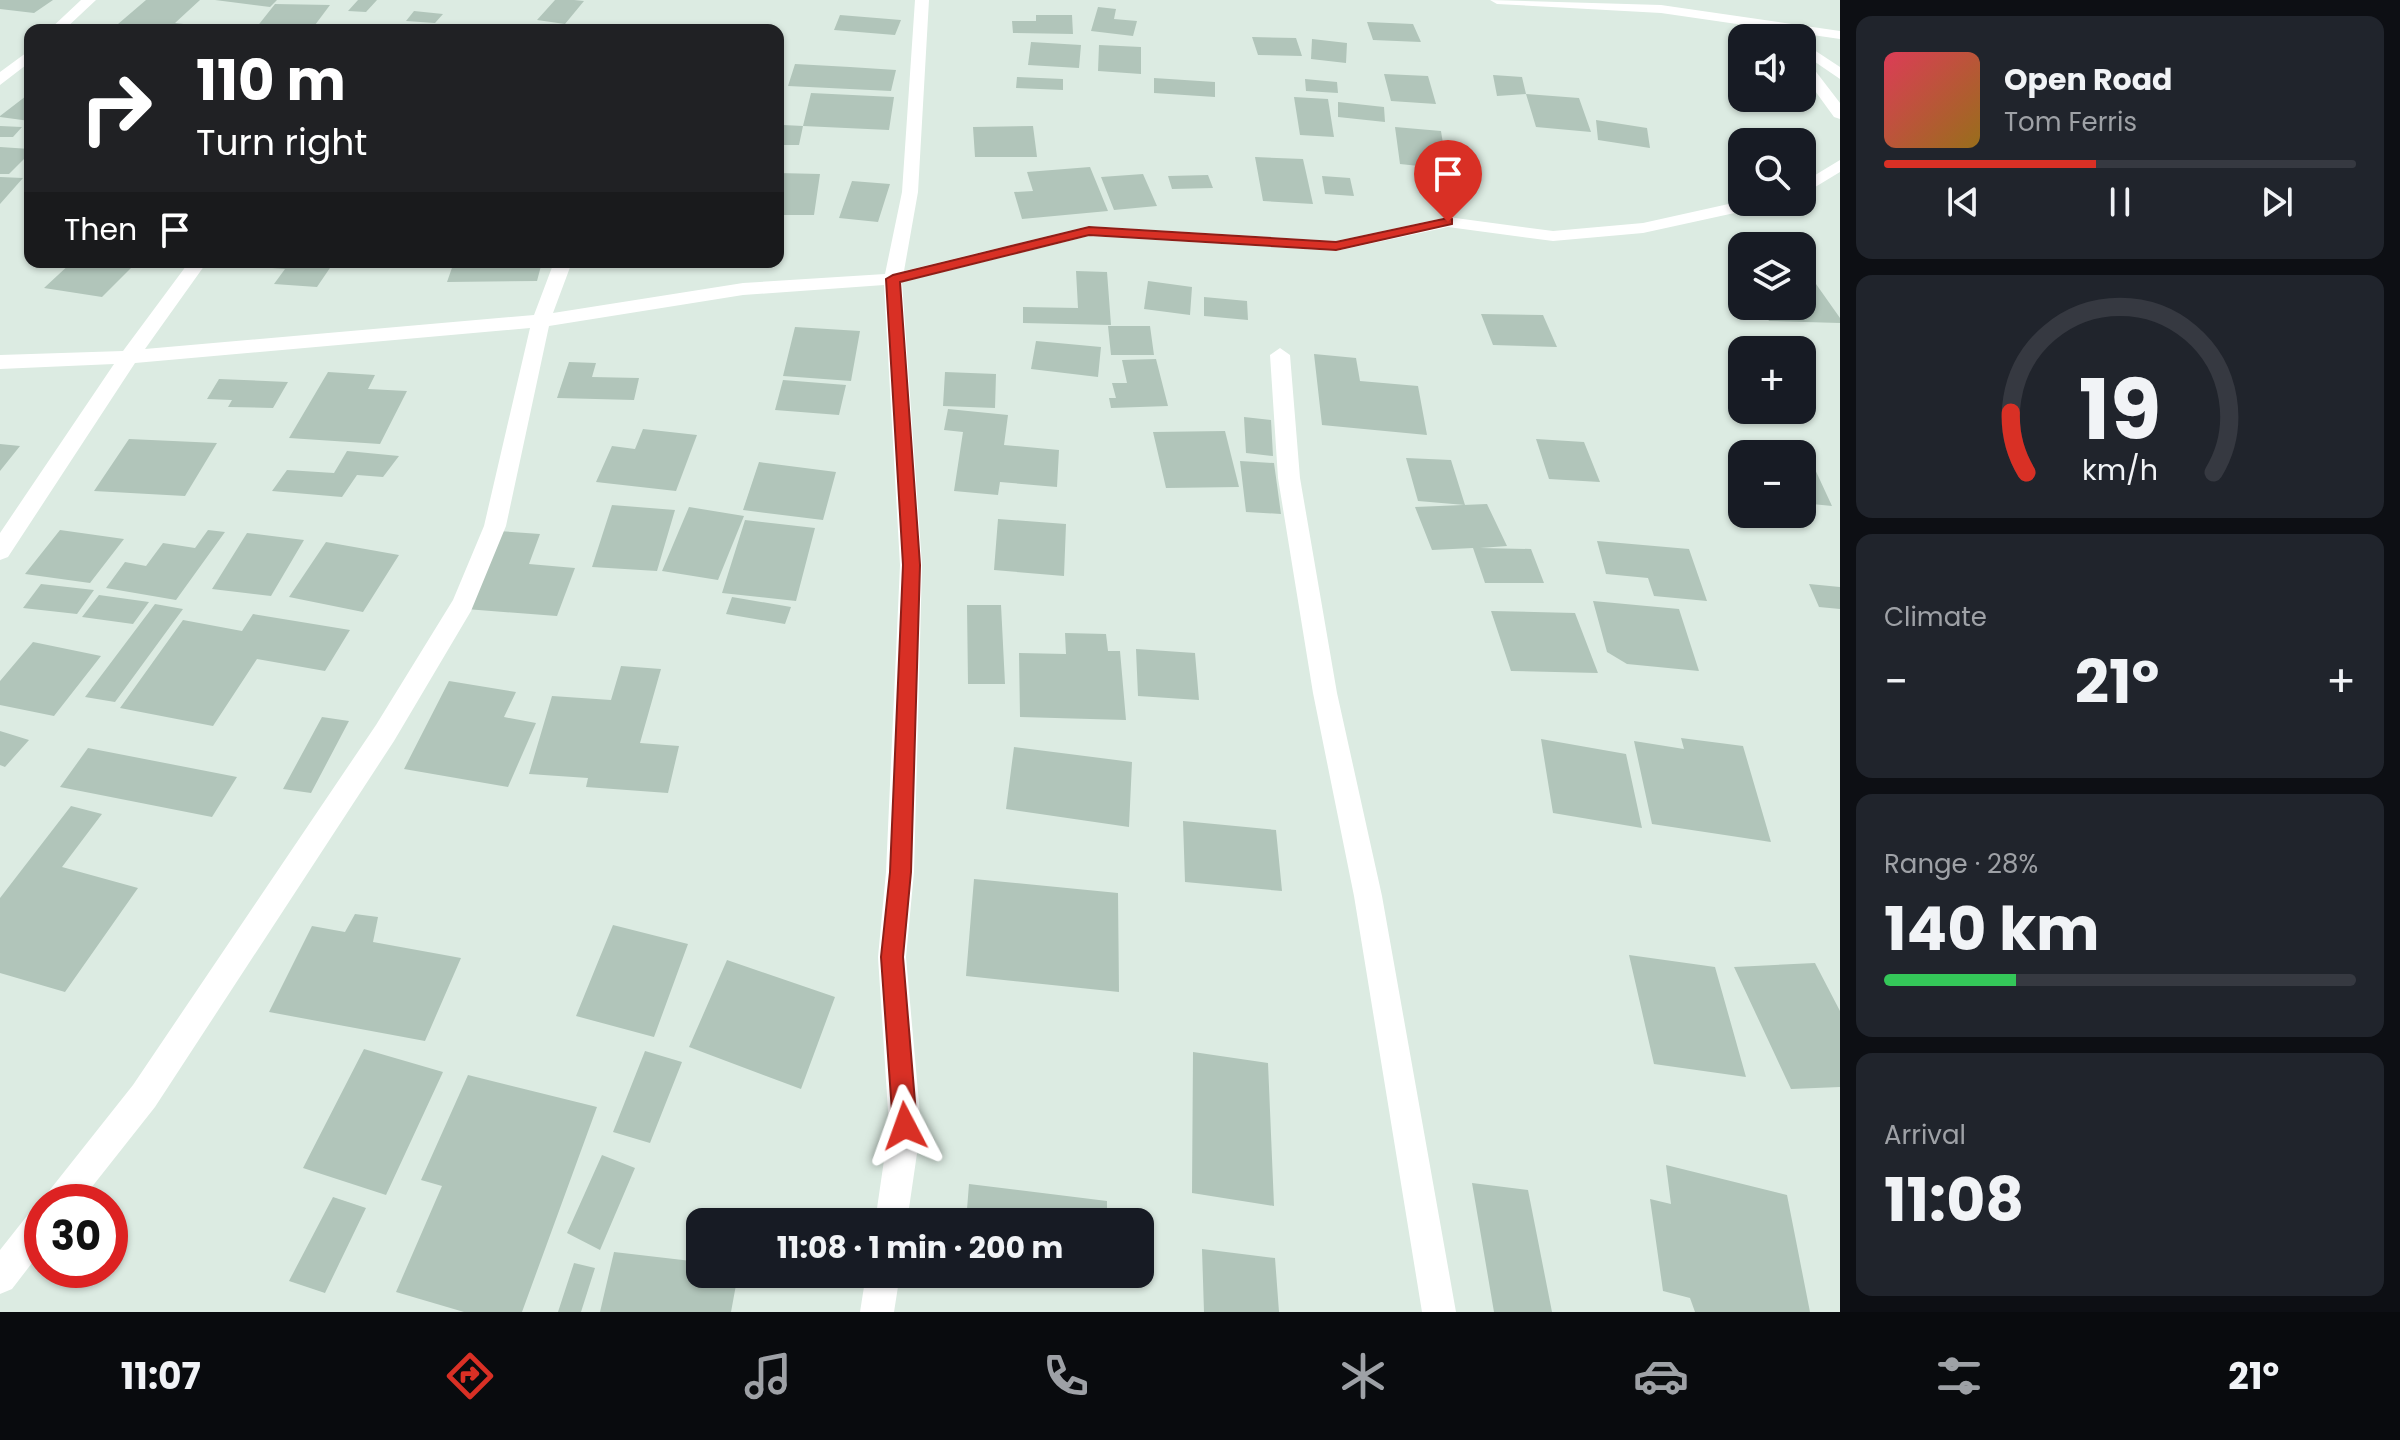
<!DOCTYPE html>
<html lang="en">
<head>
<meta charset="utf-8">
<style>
	:root { --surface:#171b24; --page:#20242c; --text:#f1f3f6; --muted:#9ea1a6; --line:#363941; --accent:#d93025 }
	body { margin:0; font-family:Poppins,sans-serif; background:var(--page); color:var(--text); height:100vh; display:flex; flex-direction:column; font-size:30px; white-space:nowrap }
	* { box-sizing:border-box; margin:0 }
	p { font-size:26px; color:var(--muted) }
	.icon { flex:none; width:44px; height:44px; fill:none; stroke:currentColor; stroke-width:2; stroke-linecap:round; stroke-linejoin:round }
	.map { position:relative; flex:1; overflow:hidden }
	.sheet { display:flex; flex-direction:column; gap:16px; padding:16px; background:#0d0f14; width:560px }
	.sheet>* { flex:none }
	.guide { position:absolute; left:24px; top:24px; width:760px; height:244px; border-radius:16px; box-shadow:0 2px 6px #0004; background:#202124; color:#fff; overflow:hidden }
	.controls { position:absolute; left:1728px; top:24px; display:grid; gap:16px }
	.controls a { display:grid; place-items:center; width:88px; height:88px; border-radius:16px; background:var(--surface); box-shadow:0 2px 6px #0004; font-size:40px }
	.speed { position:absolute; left:24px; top:1184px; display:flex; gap:16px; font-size:40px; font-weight:700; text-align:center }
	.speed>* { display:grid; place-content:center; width:104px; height:104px; border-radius:50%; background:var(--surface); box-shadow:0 2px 6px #0004; line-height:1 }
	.speed .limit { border:12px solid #d22; background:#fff; color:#111 }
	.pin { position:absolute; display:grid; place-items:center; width:68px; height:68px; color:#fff; margin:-82px -34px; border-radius:50% 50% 50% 0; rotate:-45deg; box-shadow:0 0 8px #0007 }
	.pin .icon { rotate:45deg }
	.me { position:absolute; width:88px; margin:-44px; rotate:356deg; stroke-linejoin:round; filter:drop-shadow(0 0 6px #0008) }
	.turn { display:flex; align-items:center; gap:28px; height:168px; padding:0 40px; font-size:36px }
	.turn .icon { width:104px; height:104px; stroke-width:2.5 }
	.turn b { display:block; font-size:56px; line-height:68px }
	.then { display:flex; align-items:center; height:76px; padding:0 40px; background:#0003; gap:16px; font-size:30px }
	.big { font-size:60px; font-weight:700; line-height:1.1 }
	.sheet .card { flex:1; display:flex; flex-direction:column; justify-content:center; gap:12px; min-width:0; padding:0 28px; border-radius:16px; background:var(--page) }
	.sheet .dial { align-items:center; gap:0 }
	.dial svg { height:208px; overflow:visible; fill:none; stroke:var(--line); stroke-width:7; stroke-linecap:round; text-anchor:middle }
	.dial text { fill:var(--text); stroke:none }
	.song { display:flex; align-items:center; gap:24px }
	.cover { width:96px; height:96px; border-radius:12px; background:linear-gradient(135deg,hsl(350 70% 55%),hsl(40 70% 35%)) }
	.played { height:8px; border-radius:4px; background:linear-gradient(90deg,var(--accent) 45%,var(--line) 45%) }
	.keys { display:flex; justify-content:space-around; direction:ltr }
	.heat { display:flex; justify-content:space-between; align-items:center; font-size:44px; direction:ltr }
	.charge { height:12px; border-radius:6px; background:linear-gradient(90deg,#34c759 28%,var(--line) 0) }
	.trip { position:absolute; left:686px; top:1208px; width:468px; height:80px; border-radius:16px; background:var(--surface); box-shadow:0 2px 6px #0004; font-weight:700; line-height:80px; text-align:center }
	.dock { display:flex; height:128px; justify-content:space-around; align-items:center; background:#090b0e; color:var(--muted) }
	.dock .icon { width:56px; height:56px }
	.dock .on { color:var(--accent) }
	.dock b { font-size:36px; color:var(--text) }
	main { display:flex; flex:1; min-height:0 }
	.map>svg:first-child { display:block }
	.building { fill:#b1c5ba }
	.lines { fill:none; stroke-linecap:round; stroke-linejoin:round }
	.minor { fill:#fff; fill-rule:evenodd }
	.route { fill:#d93025; stroke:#8d1f18; stroke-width:2 }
</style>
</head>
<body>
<main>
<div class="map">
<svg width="1840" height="1312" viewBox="0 0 1840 1312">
	<rect width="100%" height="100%" fill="#dcebe2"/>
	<path class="building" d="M0,0H53L34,13L0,9Z
		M146,0H200L175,23L192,25L186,30H111Z
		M215,0H277L270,7Z
		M358,0H377L366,12L348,11Z
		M555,0H574L584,1L565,24L537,20Z
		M275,4L330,5L312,29L256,28Z
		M1098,7L1116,9L1114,19L1137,21L1133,36L1091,31Z
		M414,11L443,14L435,23L406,21Z
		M840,15L901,20L895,35L834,30Z
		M1036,15H1072L1073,34L1013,33L1012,21H1036Z
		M1367,22L1413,24L1421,42L1373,40Z
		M1252,37L1296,38L1302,56L1258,55Z
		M1312,39L1347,43L1346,63L1311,59Z
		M1031,42L1081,45L1079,68L1028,65Z
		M1099,45L1141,47V74L1098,71Z
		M795,64L850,67L896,70L891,91L788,86Z
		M1384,74L1428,76L1436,104L1391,101Z
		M1493,75L1522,77L1526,94L1579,98L1591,132L1536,127L1526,94L1497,96Z
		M1017,77L1063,79V90L1016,88Z
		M1154,78L1215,82V97L1154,93Z
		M1305,79L1337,82L1338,93L1306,91Z
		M30,93V121L0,117V116Z
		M811,93L894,97L889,130L803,126L799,145H779L783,125L803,126Z
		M1294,97L1328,99L1334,137L1300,135Z
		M1338,102L1384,107L1385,122L1338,117Z
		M1596,120L1647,128L1650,148L1598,140Z
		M0,126L22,127L13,137H0Z
		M1033,126L1037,157H975L973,127Z
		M1395,127L1441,131L1447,169L1400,164Z
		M0,147L30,149V153L9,174H0Z
		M1255,157L1303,159L1313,204L1263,201Z
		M1090,167L1108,211L1022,219L1014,192L1033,191L1027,172Z
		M778,173L820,174L814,215H778Z
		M1143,174L1157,206L1114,210L1101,177Z
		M1208,175L1213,188L1172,189L1168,176Z
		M1322,176L1350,178L1354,196L1325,194Z
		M0,177L23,178L0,204Z
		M852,181L890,184L878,222L839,218Z
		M72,262H118L135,264L102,297L44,288Z
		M263,262H334L317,287L274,284L285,269L259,267Z
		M454,262H542L537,281L447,282Z
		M1076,271L1107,272L1111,325L1023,323V307L1078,308Z
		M1148,281L1192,287L1190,315L1144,309Z
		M1802,283L1816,284L1840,318V323L1769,321L1760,306H1802Z
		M1204,297L1247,301L1248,320L1204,316Z
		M1481,314L1543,315L1557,347L1493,345Z
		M1108,326H1150L1154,355H1111Z
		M795,327L860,331L851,381L783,376Z
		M1036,341L1101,347L1098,377L1031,369Z
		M1314,354L1356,358L1360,381L1418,386L1427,435L1322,425Z
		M1156,359L1168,406L1111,408L1109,398H1116L1112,383H1127L1122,360Z
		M569,362L596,363L592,377L639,378L634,400L557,398Z
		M328,372L375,375L368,389L407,391L380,444L289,438Z
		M945,372L996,374L995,408L943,406Z
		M219,379L288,382L273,408L228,407L232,400L207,399Z
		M783,380L846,385L839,415L775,410Z
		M948,409L1008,415L1004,445L1059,450L1057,487L1000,482L998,495L954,491L963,432L944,430Z
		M1244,417L1271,420L1273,456L1246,453Z
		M643,429L697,435L676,491L596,482L612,446L635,449Z
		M1225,431L1239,487L1166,488L1153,432Z
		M129,439L217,443L185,496L94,491Z
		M1536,439L1584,442L1600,482L1549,479Z
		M0,444L20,446L0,471Z
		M347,451L399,456L383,477L357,475L342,497L272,491L287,470L334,473Z
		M1406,458L1451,460L1465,505L1418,501Z
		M1240,461L1274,463L1281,514L1246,512Z
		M759,462L836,472L823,520L743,510Z
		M1802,464L1813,465L1832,506L1802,503Z
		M1487,504L1507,546L1480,548L1531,549L1544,583H1485L1473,548L1432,550L1415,507Z
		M612,505L675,510L657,571L592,567Z
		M689,507L744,516L718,580L662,571Z
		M998,519L1066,524L1064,576L994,570Z
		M745,520L815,528L796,601L722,593Z
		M60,530L124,539L90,583L25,574Z
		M208,530L225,532L176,600L106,588L125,562L146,566L163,543L195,548Z
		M498,531L540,534L529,564L575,568L557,616L466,609Z
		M247,533L304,540L271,596L212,589Z
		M1597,541L1689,549L1707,601L1654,596L1648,578L1606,574Z
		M326,542L399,555L363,612L289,597Z
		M41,584L94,590L77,614L23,608Z
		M1809,584L1840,587V609L1819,607Z
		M99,595L149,602L133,624L82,617Z
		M732,597L791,607L785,624L726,614Z
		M1593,601L1679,609L1699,671L1627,664L1607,652Z
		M155,604L183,609L115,702L85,697Z
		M967,605H1001L1005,684H968Z
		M1491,611L1575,613L1598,673L1511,671Z
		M253,614L350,630L325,671L257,659L213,726L120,708L183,620L242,631Z
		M1065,633L1106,634L1108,651H1120L1126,720L1020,717L1019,653L1066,654Z
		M33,642L101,656L54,716L0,705V681Z
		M1136,649L1195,653L1199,700L1138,696Z
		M621,666L661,669L640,743L679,746L668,793L586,787L588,778L529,774L552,696L611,700Z
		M449,681L516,692L504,717L536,723L508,787L404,769Z
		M322,717L349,721L311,793L283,789Z
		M0,731L29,740L5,767L0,765Z
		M1681,738L1743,746L1771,842L1652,824L1634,741L1684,749Z
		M1541,739L1626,754L1642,828L1553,813Z
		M1014,747L1132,762L1129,827L1006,809Z
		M88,748L237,777L212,817L60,787Z
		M71,806L102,814L62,867L138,888L65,992L0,973V898Z
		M1183,821L1276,830L1282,891L1185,882Z
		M974,879L1118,893L1119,992L966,976Z
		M355,914L378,917L373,942L461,958L425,1041L269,1012L312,926L345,932Z
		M613,925L688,944L654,1037L576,1016Z
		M1629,955L1715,967L1746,1077L1654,1064Z
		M727,960L835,997L801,1089L689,1047Z
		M1815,963L1840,1011V1087L1791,1089L1734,967Z
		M364,1049L443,1072L386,1195L303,1168Z
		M645,1051L682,1062L650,1143L613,1132Z
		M1193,1052L1268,1063L1274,1206L1192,1193Z
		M468,1075L597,1107L522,1312H464L396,1292L442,1186L421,1180Z
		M602,1155L635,1168L600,1250L567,1233Z
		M1666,1165L1787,1195L1810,1312H1695L1690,1298L1663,1291L1650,1199L1671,1204Z
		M1472,1183L1528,1190L1552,1312H1494Z
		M969,1184L1107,1201V1222H966Z
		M333,1197L366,1208L325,1293L289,1281Z
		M1202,1249L1275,1258L1279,1312H1204Z
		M614,1252L700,1262V1274H738L731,1312H600Z
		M574,1263L595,1268L581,1312H558Z"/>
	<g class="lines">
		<path class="minor" d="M81,0H96L64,30H49Z
			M915,0H929L918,192L904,271L1089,226L1336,241L1448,217L1553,231L1643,223L1742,201L1771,202L1762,207L1643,233L1553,241L1448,227L1336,251L1089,236L902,282L922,565L914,872L906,957L921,1126L907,1222H875L889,1126L878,957L886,872L900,565L884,285L743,295L549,326L506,526L471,611L394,741L155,1107L80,1202H44L49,1191L133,1085L376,725L453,600L484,526L530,328L135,363L8,557L0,560V533L114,364L0,369V355L123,351L189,262H207L145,349L534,315L554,262H572L553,313L743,283L885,274L902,192Z
			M1490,0L1661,5L1840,31V39L1661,13L1497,4Z
			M1802,42L1840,67V79L1802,53Z
			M30,50V62L0,85V72Z
			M1802,59L1807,60L1840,103V119L1834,117L1802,73Z
			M1840,160V172L1802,195V183Z
			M1280,348L1290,355L1300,478L1337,693L1382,896L1456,1312H1422L1354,896L1313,693L1278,478L1270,355Z
			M42,1208V1250L12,1289L0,1294V1250L30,1212Z
			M866,1274H900L894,1312H860Z"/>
	</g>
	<path class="route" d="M1448,218L1452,219V224L1336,250L1089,235L900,282L920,565L911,872L903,957L917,1126L913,1135L905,1138L896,1135L893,1126L881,957L890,872L903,565L886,279L893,275L1089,227L1336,242Z"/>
</svg>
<div class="controls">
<a><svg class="icon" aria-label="sound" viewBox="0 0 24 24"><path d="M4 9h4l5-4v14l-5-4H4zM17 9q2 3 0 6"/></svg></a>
<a><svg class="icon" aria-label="search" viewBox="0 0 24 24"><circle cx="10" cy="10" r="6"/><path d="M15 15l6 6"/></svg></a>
<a><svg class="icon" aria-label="layers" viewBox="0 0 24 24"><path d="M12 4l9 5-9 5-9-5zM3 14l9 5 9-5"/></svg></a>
<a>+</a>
<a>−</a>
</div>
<div class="speed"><div class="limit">30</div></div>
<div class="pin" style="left:1448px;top:222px;background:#d93025"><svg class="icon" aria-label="arrive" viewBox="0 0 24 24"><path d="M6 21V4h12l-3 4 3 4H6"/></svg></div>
<svg class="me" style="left:905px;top:1126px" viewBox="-20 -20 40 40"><path d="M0-17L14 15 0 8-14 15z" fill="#d93025" stroke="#fff" stroke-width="4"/></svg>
<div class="trip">11:08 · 1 min · 200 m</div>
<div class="guide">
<div class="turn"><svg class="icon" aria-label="right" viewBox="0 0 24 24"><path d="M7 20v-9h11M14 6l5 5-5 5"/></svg><div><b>110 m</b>Turn right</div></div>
<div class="then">Then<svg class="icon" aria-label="arrive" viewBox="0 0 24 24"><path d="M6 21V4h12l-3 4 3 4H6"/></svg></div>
</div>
</div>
<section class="sheet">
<div class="card">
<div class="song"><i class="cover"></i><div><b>Open Road</b><p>Tom Ferris</p></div></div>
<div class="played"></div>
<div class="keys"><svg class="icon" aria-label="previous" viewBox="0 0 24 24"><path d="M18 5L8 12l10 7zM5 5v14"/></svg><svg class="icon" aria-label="pause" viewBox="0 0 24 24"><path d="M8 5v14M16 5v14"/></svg><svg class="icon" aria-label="next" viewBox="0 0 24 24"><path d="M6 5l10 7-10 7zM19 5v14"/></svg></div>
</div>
<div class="card dial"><svg viewBox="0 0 100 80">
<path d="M14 69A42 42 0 1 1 86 69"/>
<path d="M14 69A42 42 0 0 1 8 46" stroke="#d93025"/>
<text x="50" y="56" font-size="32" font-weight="700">19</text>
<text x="50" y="72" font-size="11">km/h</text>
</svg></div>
<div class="card"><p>Climate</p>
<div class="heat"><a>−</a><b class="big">21°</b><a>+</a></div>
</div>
<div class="card"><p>Range · 28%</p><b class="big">140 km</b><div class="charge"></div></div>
<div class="card"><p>Arrival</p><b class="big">11:08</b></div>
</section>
</main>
<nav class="dock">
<b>11:07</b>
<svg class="icon on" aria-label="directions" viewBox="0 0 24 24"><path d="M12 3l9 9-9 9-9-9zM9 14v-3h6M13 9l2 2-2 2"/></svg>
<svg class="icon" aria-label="music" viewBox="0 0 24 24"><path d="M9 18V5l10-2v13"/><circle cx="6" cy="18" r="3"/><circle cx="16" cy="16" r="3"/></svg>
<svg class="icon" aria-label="phone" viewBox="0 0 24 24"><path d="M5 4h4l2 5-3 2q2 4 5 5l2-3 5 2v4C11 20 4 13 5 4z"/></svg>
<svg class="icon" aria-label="climate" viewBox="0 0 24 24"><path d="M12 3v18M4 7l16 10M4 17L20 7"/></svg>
<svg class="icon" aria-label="car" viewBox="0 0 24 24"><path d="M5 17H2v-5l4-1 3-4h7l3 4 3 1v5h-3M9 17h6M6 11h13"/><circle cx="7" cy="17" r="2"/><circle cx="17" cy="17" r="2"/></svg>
<svg class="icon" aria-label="filters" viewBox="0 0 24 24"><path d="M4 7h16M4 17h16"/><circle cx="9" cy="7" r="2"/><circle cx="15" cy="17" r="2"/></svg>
<b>21°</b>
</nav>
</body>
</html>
